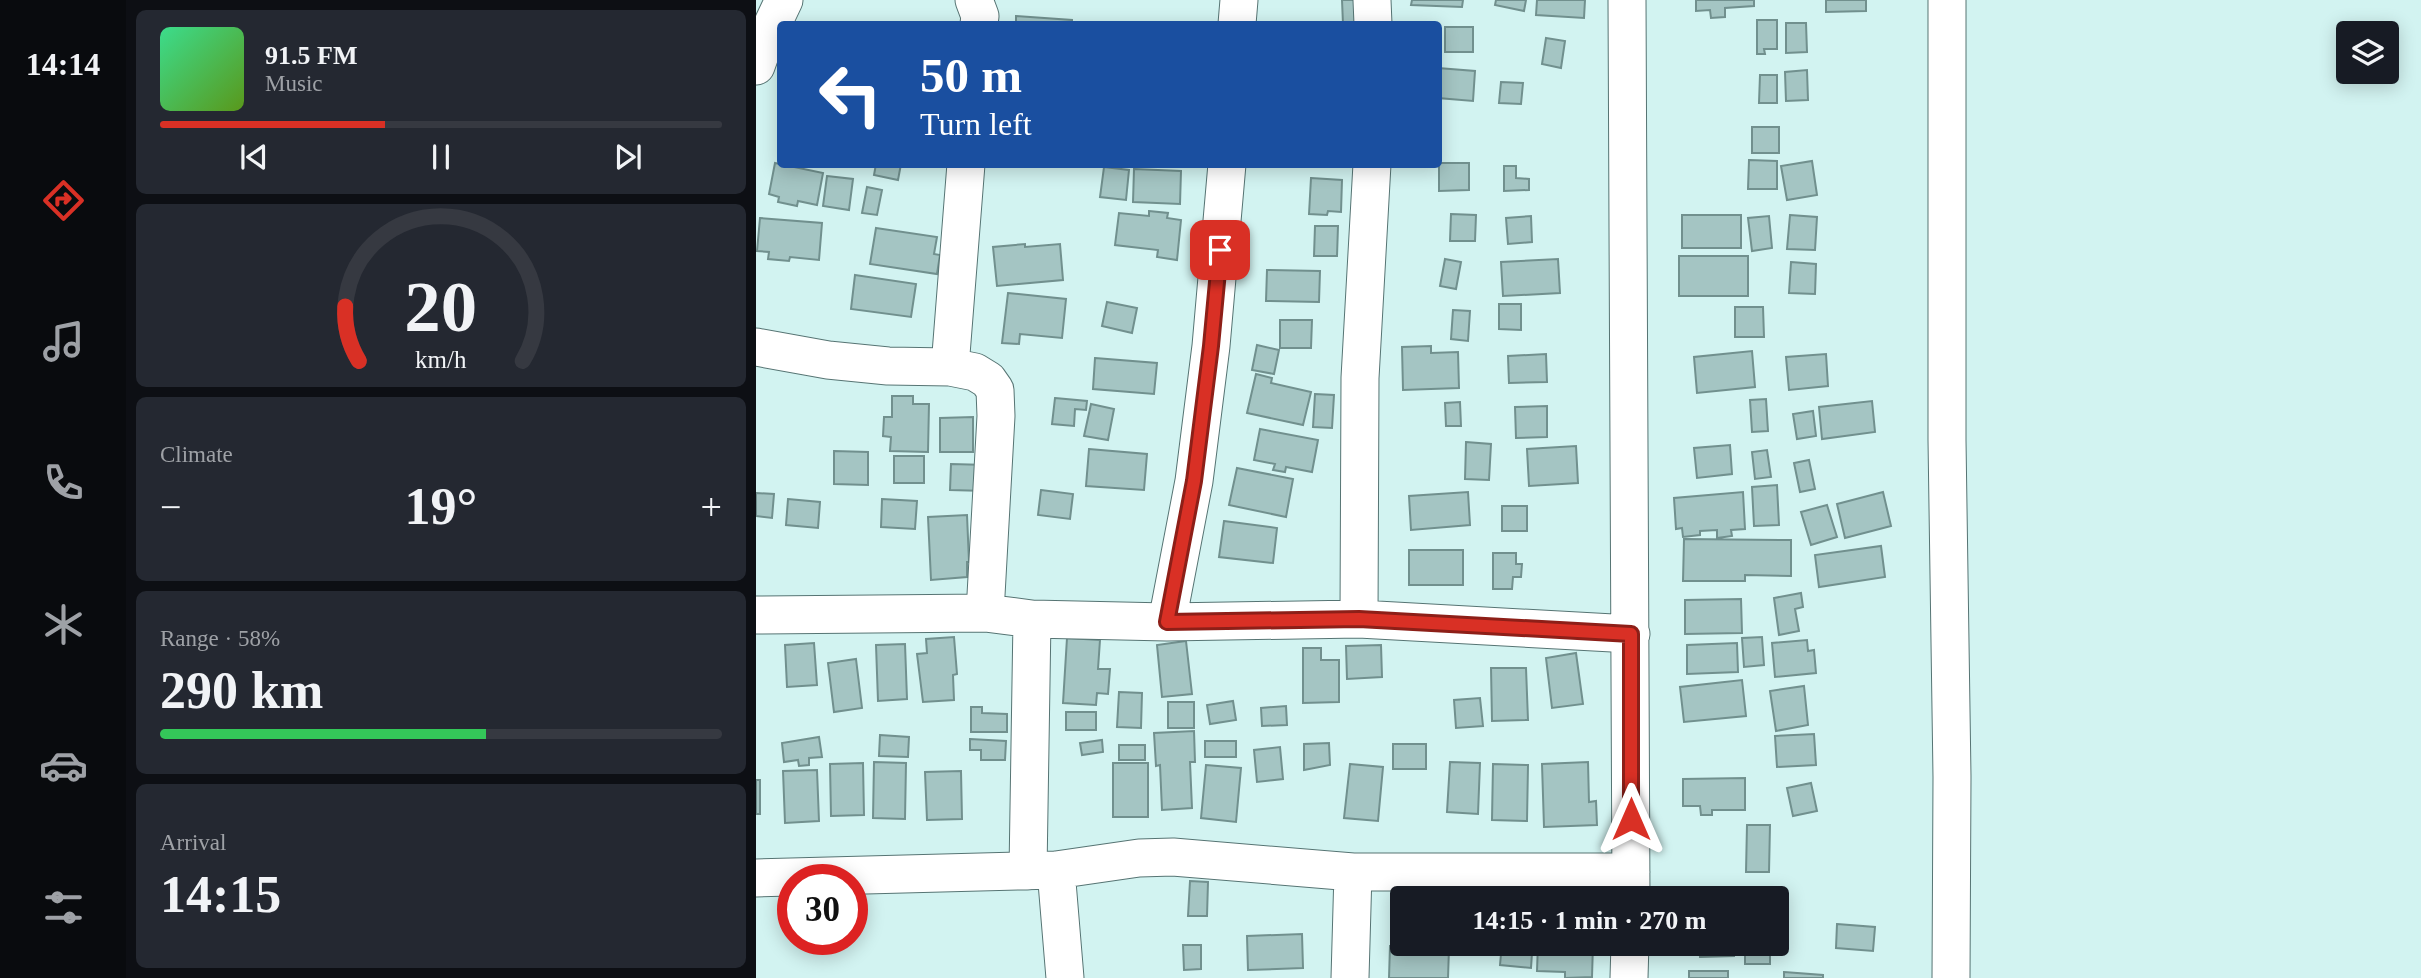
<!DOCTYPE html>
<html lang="en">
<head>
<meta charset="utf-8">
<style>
	:root { --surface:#171b24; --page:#242831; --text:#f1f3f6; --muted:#9ea1a6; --line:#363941; --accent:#d93025 }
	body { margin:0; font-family:"Times New Roman",serif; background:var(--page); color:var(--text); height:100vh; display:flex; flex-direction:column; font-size:26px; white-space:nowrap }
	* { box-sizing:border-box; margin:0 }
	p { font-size:23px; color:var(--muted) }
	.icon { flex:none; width:38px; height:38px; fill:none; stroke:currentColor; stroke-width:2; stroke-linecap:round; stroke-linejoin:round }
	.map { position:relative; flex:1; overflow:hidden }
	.details { display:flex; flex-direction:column; gap:10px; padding:10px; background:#0d0f14; width:630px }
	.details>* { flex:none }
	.guide { position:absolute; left:21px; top:21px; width:665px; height:147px; border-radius:7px; box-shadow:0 4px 18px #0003; background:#1a4fa0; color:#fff; overflow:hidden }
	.fabs { position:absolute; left:1580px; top:21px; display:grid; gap:14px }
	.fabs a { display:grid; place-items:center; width:63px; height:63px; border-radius:7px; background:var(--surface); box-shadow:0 4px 18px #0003; font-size:35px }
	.speed { position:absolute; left:21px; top:864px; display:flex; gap:14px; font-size:35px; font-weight:700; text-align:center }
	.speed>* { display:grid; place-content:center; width:91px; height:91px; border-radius:50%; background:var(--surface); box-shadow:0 4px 18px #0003; line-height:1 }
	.speed .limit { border:10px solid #d22; background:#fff; color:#111 }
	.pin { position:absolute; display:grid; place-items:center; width:60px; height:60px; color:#fff; margin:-30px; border-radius:14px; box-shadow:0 4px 10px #0006 }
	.me { position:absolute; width:77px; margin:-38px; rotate:0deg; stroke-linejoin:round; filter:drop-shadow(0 0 5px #0008) }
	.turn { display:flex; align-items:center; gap:24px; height:147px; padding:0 28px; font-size:32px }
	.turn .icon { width:91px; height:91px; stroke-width:2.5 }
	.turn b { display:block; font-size:49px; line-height:60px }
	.big { font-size:52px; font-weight:700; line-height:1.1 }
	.details .card { flex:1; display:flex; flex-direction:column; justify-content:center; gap:10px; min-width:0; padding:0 24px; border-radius:10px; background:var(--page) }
	.details .dial { align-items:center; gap:0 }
	.dial svg { height:182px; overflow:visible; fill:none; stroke:var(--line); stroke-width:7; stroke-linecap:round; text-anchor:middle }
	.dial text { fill:var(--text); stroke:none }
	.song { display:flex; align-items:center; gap:21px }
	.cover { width:84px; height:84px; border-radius:10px; background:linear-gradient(135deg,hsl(150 70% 55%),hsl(90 70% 35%)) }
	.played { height:7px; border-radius:4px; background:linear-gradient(90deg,var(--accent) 40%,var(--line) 40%) }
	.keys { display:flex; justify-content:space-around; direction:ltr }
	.heat { display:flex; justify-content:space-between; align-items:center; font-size:38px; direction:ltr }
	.charge { height:10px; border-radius:5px; background:linear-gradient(90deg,#34c759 58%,var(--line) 0) }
	.trip { position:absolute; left:634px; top:886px; width:399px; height:70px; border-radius:7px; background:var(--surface); box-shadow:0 4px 18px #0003; font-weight:700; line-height:70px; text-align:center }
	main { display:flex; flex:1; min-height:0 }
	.dock { display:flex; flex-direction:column; width:126px; justify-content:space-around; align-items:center; background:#090b0e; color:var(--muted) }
	.dock .icon { width:49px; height:49px }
	.dock .active { color:var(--accent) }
	.dock b { font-size:32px; color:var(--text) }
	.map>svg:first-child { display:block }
	.building { fill:#a4c5c3; stroke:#71908e; stroke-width:2 }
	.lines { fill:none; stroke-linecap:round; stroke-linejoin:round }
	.minor-casing { stroke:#567473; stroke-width:39 }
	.minor { stroke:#fff; stroke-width:37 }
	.route-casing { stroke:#8d1f18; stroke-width:18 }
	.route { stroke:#d93025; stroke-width:12 }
</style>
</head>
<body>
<main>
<nav class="dock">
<b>14:14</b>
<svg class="icon active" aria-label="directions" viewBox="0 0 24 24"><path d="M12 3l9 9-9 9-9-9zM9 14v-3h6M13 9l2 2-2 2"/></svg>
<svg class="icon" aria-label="music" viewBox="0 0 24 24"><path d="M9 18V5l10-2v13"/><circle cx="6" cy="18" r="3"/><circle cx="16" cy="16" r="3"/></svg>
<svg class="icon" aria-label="phone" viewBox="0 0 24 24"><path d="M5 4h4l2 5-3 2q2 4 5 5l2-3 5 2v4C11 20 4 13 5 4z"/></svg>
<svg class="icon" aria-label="climate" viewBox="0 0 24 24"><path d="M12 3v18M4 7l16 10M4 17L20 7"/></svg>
<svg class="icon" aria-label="car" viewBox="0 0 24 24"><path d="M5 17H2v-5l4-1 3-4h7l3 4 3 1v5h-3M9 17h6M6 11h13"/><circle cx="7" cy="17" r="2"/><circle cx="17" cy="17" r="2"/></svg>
<svg class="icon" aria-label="filters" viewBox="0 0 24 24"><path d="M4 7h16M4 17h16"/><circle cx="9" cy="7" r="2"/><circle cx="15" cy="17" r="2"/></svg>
</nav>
<section class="details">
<div class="card">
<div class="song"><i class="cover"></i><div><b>91.5 FM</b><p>Music</p></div></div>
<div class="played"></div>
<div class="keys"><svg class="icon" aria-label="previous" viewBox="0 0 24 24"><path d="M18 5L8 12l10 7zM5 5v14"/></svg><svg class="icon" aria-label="pause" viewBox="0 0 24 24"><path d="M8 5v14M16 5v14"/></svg><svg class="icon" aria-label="next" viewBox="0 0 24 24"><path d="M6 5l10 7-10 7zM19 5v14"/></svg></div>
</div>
<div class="card dial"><svg viewBox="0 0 100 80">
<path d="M14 69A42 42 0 1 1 86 69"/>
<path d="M14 69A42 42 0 0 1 8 45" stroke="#d93025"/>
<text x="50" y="56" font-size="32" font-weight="700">20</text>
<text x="50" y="72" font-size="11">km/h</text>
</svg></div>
<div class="card"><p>Climate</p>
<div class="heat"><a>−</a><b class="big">19°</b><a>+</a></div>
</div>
<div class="card"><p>Range · 58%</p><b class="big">290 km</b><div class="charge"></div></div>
<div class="card"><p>Arrival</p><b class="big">14:15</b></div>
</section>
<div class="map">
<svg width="1665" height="978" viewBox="0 0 1665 978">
	<rect width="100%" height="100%" fill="#d2f3f1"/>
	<path class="building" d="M586,0H601L603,24H587Z
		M656,0H707L706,7L655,5Z
		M740,0H770L768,11L739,5Z
		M781,0H829L828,18L780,15Z
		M940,0H998V6L969,8V17L955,18L954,10L940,11Z
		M1070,0H1110V11L1070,12Z
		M260,16L316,20V24H260Z
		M1001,20H1021V49H1008L1009,54H1001Z
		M1030,23H1050L1051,52L1030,53Z
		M689,27H717V52H689Z
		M790,38L809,41L805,68L786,64Z
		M682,68L719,71L717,101L682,98Z
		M1051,70L1052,100L1030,101L1029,72Z
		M1004,75H1021V103H1003Z
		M745,82L767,83L765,104L743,103Z
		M996,127H1023V153H996Z
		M993,160L1021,161V189H992Z
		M1056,161L1061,195L1031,200L1025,166Z
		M19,163L67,173L61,205L42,201L41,206L22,202L23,197L13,194Z
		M683,163H713V190L683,191Z
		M120,164H145L142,180L118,175Z
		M748,166H760V178L773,179V190L748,191Z
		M348,167L373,170L370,200L344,197Z
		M378,169L425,171L424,204L377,202Z
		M71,176L97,179L93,210L67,206Z
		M555,178L586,180L585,212L572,211L571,215L553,214Z
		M111,187L126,190L121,215L106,213Z
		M393,211L412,213L411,218L425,220L421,260L401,257L402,250L359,245L363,213L393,216Z
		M695,214L720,215L719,241H694Z
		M926,215H985V248H926Z
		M1034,215L1061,217L1059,250L1031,249Z
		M775,216L776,242L752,244L750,218Z
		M1013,216L1016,248L996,251L992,218Z
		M4,218L66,223L63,260L34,257L33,261L12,259L13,252L1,251Z
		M559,226H582L581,256H558Z
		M120,228L181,237L178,254L184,255L181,274L114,264Z
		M269,244V247L304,244L307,280L241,286L237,247Z
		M923,256H992V296H923Z
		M689,259L705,262L700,289L684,286Z
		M802,259L804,293L747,296L745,262Z
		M1035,262L1060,264L1059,294L1033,293Z
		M511,270L564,271L563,302L510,301Z
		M99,275L160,284L155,317L95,309Z
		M252,293L310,299L306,338L264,334L263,344L246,343Z
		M351,302L381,308L376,333L346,326Z
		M743,304H765V330L743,329Z
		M979,307H1007L1008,337H979Z
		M697,310L714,311L712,341L695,339Z
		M524,320H556L555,348H524Z
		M501,345L523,350L518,374L496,370Z
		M675,346V353L702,352L703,388L647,390L646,347Z
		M996,351L999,387L941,393L938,357Z
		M790,354L791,382L753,383L752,356Z
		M1070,354L1072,386L1033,390L1030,357Z
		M339,358L401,363L398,394L337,389Z
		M500,374L516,378L515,383L555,392L547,425L491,413Z
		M559,394L578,395L576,428L557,427Z
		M136,396H157V404H173L172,452L134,451L135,437L127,436L128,417H136Z
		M299,398L331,401L330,410L319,409L318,426L296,424Z
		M1010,399L1012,431L996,432L994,400Z
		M1116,401L1119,432L1066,439L1063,407Z
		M704,402L705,426H690L689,403Z
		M335,404L358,409L352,440L328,436Z
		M791,406V437L760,438L759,407Z
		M1057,411L1060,436L1041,439L1037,414Z
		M217,417V452H184V418Z
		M504,429L562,440L556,472L530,467L529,472L517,470L519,464L498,460Z
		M710,442L735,444L733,480L709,479Z
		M974,445L976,474L941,478L938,448Z
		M820,446L822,483L773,486L771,449Z
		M333,449L391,454L388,490L330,486Z
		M1011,450L1015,477L999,479L996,452Z
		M78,451L112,452V485L78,484Z
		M138,456H168V483H138Z
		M1053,460L1059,489L1044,492L1038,463Z
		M195,464L231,465L230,491L194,490Z
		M481,468L537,479L530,517L473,505Z
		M1021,485L1023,525L998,526L996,487Z
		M285,490L317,494L314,519L282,515Z
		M712,492L714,525L655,530L653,496Z
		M987,492L989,529L975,530L976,536L961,538V530L944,531V535L927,537L926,528L920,529L918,498Z
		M1127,492L1135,526L1089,538L1081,504Z
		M0,493L18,494L16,518L0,516Z
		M32,499L64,502L62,528L30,525Z
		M126,499L161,501L159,529L125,527Z
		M1071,505L1081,537L1055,545L1045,512Z
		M746,506H771V531H746Z
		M211,515L213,562H211V577L175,580L172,517Z
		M468,521L521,528L517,563L463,557Z
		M928,539L1035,540V576L989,575V581H927Z
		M1125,546L1129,577L1063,587L1059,555Z
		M653,550H707V585H653Z
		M737,553H760V564H766L765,577H757L756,589H737Z
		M1045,593L1047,607L1039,609L1043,631L1023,635L1018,598Z
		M985,599L986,633L929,634V600Z
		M198,637L201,674L197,675L198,700L167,702L161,654L171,653L170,639Z
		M1006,637L1008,665L988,667L986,638Z
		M311,638L344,640L342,669H354L352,694L341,693L340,705L307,703Z
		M1051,640L1052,651L1058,650L1060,673L1019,677L1016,643Z
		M430,641L436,694L406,697L401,645Z
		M58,643L61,685L31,687L29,645Z
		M981,643L982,672L931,674V645Z
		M149,644L151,699L122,701L120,645Z
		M625,645L626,677L591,679L590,646Z
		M547,648H565V660H583V702L547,703Z
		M820,653L827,704L796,708L790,658Z
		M100,659L106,708L78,712L72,663Z
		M735,668H770L772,720L736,721Z
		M986,680L990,716L928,722L924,687Z
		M1048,686L1052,725L1020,731L1014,691Z
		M363,692L386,693L385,728L361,727Z
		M724,698L727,726L700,728L698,700Z
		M477,701L480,720L454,724L451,705Z
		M412,702H438V728H412Z
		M530,706L531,725L506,726L505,708Z
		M215,707H226V713L251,714V732H215Z
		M310,712H340V730H310Z
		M438,731L439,762H434L436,808L406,810L404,765L400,766L398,733Z
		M1058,734L1060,765L1021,767L1019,736Z
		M124,735L153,737L152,757L123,756Z
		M63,737L66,757L53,758V765L43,766L42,760L28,762L26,743Z
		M214,739L250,741L249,760H225V750H214Z
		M346,740L347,752L326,755L324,743Z
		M449,741H480V757H449Z
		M573,743L574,765L548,770V744Z
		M637,744H670V769H637Z
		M363,745H389V760H363Z
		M524,747L527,779L501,782L498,750Z
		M118,762L150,763L149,819L117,818Z
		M694,762L724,763L722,814L691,812Z
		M832,762L833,802L840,801L841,825L788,827L786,764Z
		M107,763L108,815L75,816L74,764Z
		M357,763H392V817H357Z
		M594,764L627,767L622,821L588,818Z
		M737,764L772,765L771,821L736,820Z
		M450,765L485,768L480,822L445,818Z
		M61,770L63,821L29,823L27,771Z
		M205,771L206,819L171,820L169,772Z
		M989,778V810H956V815H945L944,806H927V779Z
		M0,780H4V814H0Z
		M1055,783L1061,811L1037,816L1031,788Z
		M991,825H1014L1013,872H990Z
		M434,881L452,882L451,916H432Z
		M1081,924L1119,927L1117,951L1080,948Z
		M546,934L547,968L492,970L491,936Z
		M746,943H772L771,953H776L775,968L744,965Z
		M782,943L837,944L836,977L809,978V972L781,971Z
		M943,943H978V956L944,957Z
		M989,943H1014V964H989Z
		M427,945H445V969L428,970Z
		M634,946L693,948L692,978H633Z
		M933,971H972V978H933Z
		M1028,972L1067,975V978H1028Z"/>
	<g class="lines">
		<defs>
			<path id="minor" d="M218,0L224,16L223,24
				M616,0L617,24
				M871,0L875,898
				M1191,0V440L1196,777L1195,978
				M481,24L483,0
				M0,66L10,38L28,0
				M0,347L72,360L132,366L194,367L219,372L232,380L239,390L240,416L229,613
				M194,367L210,164
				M0,615L229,613L276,619L411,622L603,619L875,634
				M603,619L604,378L616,164
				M411,622L438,481L455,346L471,164
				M300,870L309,978
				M272,871L276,619
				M0,878L300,870L383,858L417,857L597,872H875
				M594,978L597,872
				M873,978L874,943"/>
		</defs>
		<use href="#minor" class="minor-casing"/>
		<use href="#minor" class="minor"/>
	</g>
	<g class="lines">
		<defs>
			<path id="route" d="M464,250L455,346L438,481L411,622L603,619L875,634V819"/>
		</defs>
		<use href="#route" class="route-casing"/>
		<use href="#route" class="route"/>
	</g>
</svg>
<div class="fabs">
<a><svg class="icon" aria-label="layers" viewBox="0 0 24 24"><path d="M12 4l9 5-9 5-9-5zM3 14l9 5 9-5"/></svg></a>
</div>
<div class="speed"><div class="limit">30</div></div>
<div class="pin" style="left:464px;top:250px;background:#d93025"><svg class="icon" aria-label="arrive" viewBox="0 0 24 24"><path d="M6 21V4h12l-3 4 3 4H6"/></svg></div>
<svg class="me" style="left:875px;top:819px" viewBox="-20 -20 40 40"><path d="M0-17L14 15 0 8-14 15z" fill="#d93025" stroke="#fff" stroke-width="4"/></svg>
<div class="trip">14:15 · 1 min · 270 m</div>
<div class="guide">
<div class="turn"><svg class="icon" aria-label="left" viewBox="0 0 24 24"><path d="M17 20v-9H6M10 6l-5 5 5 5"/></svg><div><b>50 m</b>Turn left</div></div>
</div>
</div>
</main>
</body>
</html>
